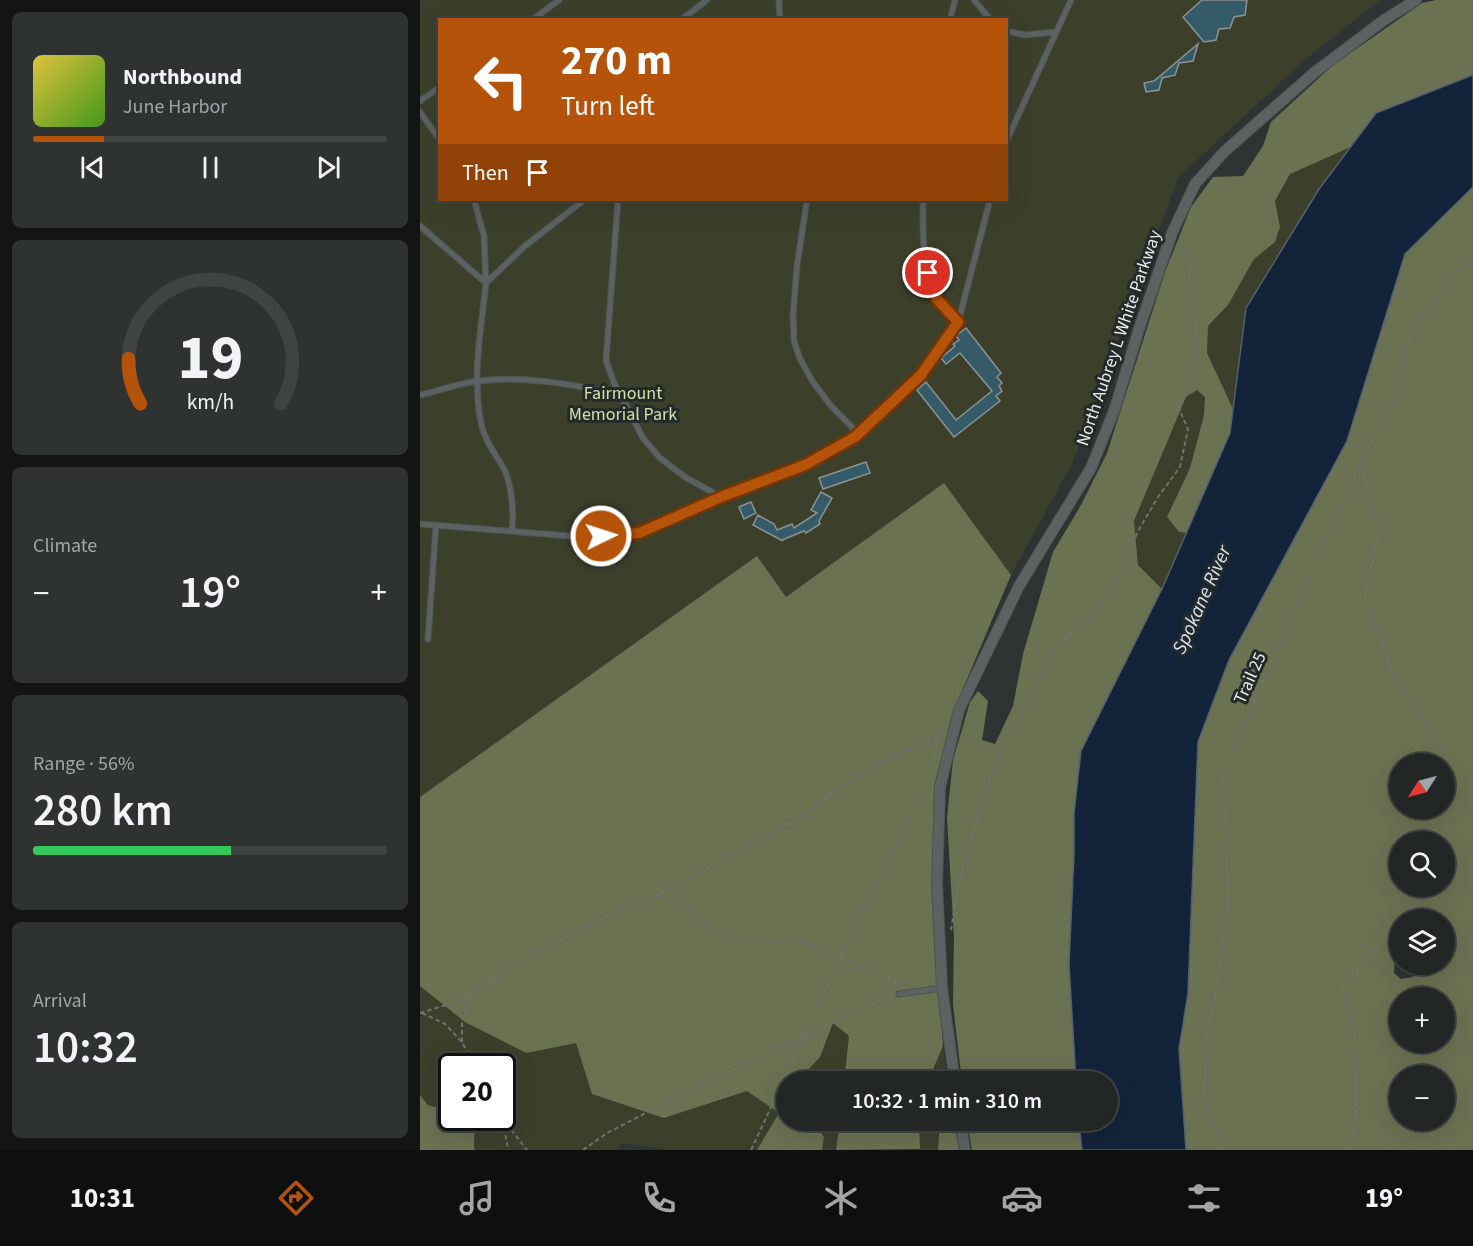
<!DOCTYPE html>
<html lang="en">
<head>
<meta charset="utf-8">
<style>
	:root { --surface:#222726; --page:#2e3332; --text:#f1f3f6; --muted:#a2a5a7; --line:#3f4443; --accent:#b45309 }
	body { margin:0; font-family:"Source Sans 3",sans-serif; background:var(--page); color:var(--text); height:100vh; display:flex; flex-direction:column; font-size:22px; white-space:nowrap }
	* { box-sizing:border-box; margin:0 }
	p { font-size:20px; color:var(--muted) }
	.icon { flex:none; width:33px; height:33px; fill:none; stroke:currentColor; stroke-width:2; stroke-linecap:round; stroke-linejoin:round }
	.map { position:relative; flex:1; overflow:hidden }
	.sheet { display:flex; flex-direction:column; gap:12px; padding:12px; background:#131515; width:420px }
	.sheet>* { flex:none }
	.top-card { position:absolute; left:18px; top:18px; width:570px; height:183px; border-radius:0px; box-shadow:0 6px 24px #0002,0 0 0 2px var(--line); background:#b45309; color:#fff; overflow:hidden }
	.needle { width:39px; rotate:234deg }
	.tools { position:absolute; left:969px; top:753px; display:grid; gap:12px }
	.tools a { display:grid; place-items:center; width:66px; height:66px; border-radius:50%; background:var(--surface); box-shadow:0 6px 24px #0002,0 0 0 2px var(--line); font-size:30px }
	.speed { position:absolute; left:18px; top:1053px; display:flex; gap:12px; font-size:30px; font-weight:700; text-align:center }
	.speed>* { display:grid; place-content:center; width:78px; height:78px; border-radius:50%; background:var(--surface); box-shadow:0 6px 24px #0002,0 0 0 2px var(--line); line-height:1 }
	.speed .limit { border:3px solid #111; border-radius:9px; background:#fff; color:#111 }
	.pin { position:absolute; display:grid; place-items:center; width:51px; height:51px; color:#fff; margin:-26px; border:3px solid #fff; border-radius:50%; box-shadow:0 2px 6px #0007 }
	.me { position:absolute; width:66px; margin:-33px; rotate:86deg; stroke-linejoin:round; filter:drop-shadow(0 0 4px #0008) }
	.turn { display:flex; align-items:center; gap:21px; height:126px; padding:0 24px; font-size:27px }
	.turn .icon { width:78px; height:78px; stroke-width:2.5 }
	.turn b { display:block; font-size:42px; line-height:51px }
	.then { display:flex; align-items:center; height:57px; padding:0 24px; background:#0003; gap:12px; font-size:22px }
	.big { font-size:45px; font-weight:600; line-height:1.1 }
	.sheet .card { flex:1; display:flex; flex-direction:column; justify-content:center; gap:9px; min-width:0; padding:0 21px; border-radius:9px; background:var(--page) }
	.sheet .dial { align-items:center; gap:0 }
	.dial svg { height:156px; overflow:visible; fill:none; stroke:var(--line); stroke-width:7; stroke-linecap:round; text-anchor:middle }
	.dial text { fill:var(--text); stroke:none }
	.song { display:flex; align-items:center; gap:18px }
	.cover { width:72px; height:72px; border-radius:9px; background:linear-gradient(135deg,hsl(50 70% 55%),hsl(100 70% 35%)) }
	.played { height:6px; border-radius:3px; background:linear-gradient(90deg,var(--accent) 20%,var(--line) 20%) }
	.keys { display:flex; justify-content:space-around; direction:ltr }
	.heat { display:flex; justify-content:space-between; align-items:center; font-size:33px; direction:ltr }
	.charge { height:9px; border-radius:4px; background:linear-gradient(90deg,#34c759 56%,var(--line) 0) }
	.trip { position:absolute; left:356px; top:1071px; width:342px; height:60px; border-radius:30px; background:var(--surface); box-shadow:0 6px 24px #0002,0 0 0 2px var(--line); font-weight:600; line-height:60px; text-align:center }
	.tabs { display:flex; height:96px; justify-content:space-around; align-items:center; background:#0e100f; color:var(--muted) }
	.tabs .icon { width:42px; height:42px }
	.tabs .on { color:var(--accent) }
	.tabs b { font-size:27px; color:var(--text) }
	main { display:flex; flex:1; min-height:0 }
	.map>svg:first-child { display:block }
	.green { fill:#3c402b; fill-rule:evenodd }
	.forest { fill:#6b7252; fill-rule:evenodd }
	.water { fill:#13233a; stroke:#546070; stroke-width:1.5 }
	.building { fill:#355b69; stroke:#8c9294; stroke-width:1.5 }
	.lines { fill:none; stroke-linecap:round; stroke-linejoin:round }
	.lane-casing { stroke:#4d5352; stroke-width:7 }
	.street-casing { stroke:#4d5352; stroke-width:12 }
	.path { stroke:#6d7372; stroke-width:2; stroke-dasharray:4.5 3; stroke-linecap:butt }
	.lane { stroke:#5c6262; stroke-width:5 }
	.street { stroke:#5c6262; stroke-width:10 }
	.route-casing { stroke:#753606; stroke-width:15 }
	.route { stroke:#b45309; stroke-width:10 }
	.labels { text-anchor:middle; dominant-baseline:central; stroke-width:6; stroke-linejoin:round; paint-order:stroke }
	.street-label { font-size:18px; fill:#eaeeed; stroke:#242a29 }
	.park-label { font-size:18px; fill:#d3e0a5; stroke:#242a29 }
	.water-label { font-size:20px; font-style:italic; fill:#d5e3f7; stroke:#242a29 }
</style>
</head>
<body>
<main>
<section class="sheet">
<div class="card">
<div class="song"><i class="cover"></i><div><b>Northbound</b><p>June Harbor</p></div></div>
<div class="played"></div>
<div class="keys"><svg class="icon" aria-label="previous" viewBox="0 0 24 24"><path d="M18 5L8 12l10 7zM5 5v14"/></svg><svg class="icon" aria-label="pause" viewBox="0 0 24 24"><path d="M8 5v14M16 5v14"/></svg><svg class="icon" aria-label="next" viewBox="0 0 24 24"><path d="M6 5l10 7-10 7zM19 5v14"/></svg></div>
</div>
<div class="card dial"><svg viewBox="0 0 100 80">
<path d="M14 69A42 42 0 1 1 86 69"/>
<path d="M14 69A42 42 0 0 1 8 46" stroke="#b45309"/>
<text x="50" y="56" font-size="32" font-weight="700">19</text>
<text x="50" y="72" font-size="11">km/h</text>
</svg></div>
<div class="card"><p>Climate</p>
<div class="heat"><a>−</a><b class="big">19°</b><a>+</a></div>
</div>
<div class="card"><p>Range · 56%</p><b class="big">280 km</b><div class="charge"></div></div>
<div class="card"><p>Arrival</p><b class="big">10:32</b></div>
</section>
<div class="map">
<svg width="1053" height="1150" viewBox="0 0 1053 1150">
	<rect width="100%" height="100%" fill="#2e3433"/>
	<path class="green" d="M0,0H960L883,61L758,178L654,460L591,575L524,483L366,597L337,557L0,797ZM20,20H586V200H20Z
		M931,147L899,189L827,308L813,409L786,353L788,326L808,305L834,259L855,242L860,227L855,201L870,174Z
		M777,389L785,397L784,415L770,468L747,517L759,531L766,533L742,589L718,565L714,522L766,397Z
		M0,986L45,1022L156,1043L245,1118L327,1091L359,1113L337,1150H247L202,1143L197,1150H55L54,1147L55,1120L47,1118H82V1066H32L31,1112L8,1105L0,1095Z
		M413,1023L429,1036L424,1081L378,1082L400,1057Z
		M523,1046L528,1081H508Z
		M393,1121H420L416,1150H402L404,1137Z
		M499,1121H520L518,1150H499Z"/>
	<path class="forest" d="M1016,0H1053V75L956,113L931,147L870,174L855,201L860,227L855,242L834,259L808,305L788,326L787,353L813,409L810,433L766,533L759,532L747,517L770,468L784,415L785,397L777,390L766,397L714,521L718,565L742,589L661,751L654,813V855L649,964L656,1081L542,1082L533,1004L534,937L527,818L533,760L550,702L558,691L568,701L562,740L575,744L593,706L603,654L633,552L661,505L687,453L745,272L771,207L793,177L823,176L843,146L851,122L913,65L1002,3Z
		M1053,187V1150H766L759,1049L768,993L778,742L809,660L927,441L985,254ZM980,764H1024V808H980ZM980,842H1024V886H980ZM980,920H1024V964L1001,965L993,977L981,979L974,973L975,954L979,946ZM980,998H1024V1042H980ZM980,1076H1024V1120H980Z
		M524,483L591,575L536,705L514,786L513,889L523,1046L508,1081H424L429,1036L413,1023L400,1057L378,1081L366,1082V1120L393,1121L404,1137L402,1150H337L359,1113L327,1091L244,1118L172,1094L156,1043L106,1053L45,1022L0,986V797L337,556L366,597Z
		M0,1095L8,1105L31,1112L32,1118H47L55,1120L54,1147L55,1150H0Z
		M420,1121H499L500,1149L416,1150Z
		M520,1121H534L539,1150H518Z
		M547,1121H659L662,1150H552Z"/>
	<path class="water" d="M1053,75V187L985,254L927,441L809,660L778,742L768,993L759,1049L766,1150H662L659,1121L687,1120V1082L656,1081L649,964L654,855V813L661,751L742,589L810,433L826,308L899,189L956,113Z"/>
	<path class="building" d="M782,0H827L825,15L814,17L810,28L799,29L796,40L784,42L763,17Z
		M778,44L773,61L759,63L755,75L742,78L739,90L726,92L724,83L734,81Z
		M546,328L581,373L577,377L582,383L579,386L582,391L576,396L580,401L534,437L497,390L506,382L536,420L572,391L540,353L526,364L521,358L535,346L533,344L539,340L536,336Z
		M446,462L450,473L403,489L399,478Z
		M401,492L412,498L399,521L400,524L386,533L384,531L362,540L363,541L333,525L338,515L354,524L357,530L372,524L374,528L397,513L391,510Z
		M331,502L336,513L324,519L319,507Z"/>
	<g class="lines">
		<defs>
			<path id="lane" d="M359,0L360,20
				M554,0L571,20
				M112,20L139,0
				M261,20L287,0
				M530,20L535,0
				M586,31L605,35L636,32
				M0,101L20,87
				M0,112L20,140
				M586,142L651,0
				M54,200L64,236L66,283
				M198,200L186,360L194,383L223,438L240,458L265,477L301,497
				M387,200L377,266L373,315L374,341L380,359L393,382L411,406L439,434
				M503,200C503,232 501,267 517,297C521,307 531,315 538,323
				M0,226L66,283
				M0,395C19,391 39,383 58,381C106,375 153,385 200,394
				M0,524L163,537L219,533L301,497L385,465L435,437L501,375L538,323L570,200
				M92,531C94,513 92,483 83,467C76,455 65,441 62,427C51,380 61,330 66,283L105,246L164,200
				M8,639L16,525
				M479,994L522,988"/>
			<path id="street" d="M535,1082L522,988L517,884L520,787L539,710L599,586L671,468L694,411L719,329L752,233L775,184L805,151L895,72L964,20L996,0
				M540,1120L545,1150"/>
		</defs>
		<use href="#lane" class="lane-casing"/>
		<use href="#street" class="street-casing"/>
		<path class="path" d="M941,463L958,532L945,598L974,676L1003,717L1020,747L1021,764
			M514,764C516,751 516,734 525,724
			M1020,842L1026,824L1024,806
			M240,896L275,914L292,930L324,940L384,941L421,957L437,967L471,979L478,985
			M981,920L998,902L1003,886
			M531,930L538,887L560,808L574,767L587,737L608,707L619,678L639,644L675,613L694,587L718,531L738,497L760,467L768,429L759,409L779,354L775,316L766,290L772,261L758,243
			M0,1013L36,1002L102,961L157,931L238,895L381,817L428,781L464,761L518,738
			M2,1013L25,1024L42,1042L55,1066
			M42,1042V1021L50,993
			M82,1118L107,1150
			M83,1120L88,1150
			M163,1150L187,1133L247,1102L471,995
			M331,1150L441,914L494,809L509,787
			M801,1150L784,1094L786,1041L797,982L809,900L803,775L893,567L941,463L972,401L992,332L1043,266L1053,258
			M929,1150L936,1122L937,1042L922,988L961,940L980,921"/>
		<use href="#lane" class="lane"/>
		<use href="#street" class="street"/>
	</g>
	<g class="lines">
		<defs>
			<path id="route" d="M181,536L219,533L301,497L385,465L435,437L501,375L538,322L517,299L508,273"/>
		</defs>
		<use href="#route" class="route-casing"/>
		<use href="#route" class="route"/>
	</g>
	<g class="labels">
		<g class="street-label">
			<text transform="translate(699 338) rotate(-71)">North Aubrey L White Parkway</text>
			<text transform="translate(830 678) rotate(-66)">Trail 25</text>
		</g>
		<g class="park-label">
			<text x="203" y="393">Fairmount<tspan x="203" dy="21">Memorial Park</tspan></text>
		</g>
		<g class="water-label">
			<text transform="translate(782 600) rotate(-66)">Spokane River</text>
		</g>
	</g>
</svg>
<div class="tools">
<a><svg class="needle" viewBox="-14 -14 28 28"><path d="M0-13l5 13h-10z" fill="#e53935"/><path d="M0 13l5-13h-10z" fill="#a2a5a7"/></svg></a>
<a><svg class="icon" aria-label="search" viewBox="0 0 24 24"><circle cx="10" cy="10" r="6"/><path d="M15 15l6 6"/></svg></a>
<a><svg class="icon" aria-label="layers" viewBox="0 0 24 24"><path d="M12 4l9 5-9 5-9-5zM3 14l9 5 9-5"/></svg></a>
<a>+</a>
<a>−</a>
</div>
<div class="speed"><div class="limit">20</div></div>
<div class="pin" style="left:508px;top:273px;background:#d93025"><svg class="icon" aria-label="arrive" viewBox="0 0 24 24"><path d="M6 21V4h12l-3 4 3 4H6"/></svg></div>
<svg class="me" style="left:181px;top:536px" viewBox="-20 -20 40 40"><circle r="17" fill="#b45309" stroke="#fff" stroke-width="3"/><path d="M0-11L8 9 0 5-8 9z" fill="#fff"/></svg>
<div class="trip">10:32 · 1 min · 310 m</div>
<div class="top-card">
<div class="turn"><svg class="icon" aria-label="left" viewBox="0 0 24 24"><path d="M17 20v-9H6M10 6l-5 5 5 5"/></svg><div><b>270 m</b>Turn left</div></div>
<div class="then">Then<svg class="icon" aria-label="arrive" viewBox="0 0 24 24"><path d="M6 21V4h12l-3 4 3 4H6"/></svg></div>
</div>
</div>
</main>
<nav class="tabs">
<b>10:31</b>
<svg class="icon on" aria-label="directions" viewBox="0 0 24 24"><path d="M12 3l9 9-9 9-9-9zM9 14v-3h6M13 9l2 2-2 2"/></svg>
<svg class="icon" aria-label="music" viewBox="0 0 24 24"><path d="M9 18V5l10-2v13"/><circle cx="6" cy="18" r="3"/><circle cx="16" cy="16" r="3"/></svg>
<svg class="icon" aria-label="phone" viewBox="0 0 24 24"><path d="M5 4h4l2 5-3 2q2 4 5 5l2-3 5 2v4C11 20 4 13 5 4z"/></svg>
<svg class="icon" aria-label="climate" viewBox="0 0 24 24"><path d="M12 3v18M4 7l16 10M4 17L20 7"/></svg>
<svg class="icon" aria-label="car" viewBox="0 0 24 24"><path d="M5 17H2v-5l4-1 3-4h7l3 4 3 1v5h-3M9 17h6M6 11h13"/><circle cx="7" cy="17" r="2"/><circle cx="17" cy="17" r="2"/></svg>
<svg class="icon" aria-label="filters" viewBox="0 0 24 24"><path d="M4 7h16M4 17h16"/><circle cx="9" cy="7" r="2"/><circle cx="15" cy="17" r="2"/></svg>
<b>19°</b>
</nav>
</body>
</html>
